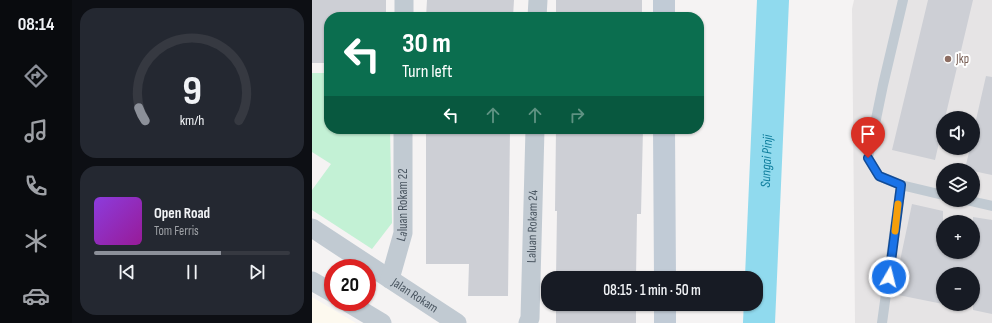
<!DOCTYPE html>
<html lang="en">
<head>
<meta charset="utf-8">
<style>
	:root { --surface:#171b24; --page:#242831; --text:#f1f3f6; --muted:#9ea1a6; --line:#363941; --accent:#8c9099 }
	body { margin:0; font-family:"Sofia Sans Condensed",sans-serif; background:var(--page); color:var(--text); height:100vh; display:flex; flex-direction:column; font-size:15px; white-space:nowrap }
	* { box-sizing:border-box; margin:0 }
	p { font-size:13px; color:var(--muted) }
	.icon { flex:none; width:22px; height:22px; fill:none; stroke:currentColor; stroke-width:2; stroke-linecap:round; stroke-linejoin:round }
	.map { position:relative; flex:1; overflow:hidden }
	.side { display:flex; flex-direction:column; gap:8px; padding:8px; background:#0d0f14; width:240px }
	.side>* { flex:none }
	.top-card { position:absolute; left:12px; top:12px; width:380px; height:122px; border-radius:16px; box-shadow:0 1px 3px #0004; background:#0b6e4f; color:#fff; overflow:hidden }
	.fabs { position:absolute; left:624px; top:111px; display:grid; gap:8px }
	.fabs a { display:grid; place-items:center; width:44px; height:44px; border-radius:50%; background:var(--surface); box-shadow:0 1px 3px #0004; font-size:20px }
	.speed { position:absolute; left:12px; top:259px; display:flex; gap:8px; font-size:20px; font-weight:700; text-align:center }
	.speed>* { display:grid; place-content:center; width:52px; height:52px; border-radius:50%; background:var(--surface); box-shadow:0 1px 3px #0004; line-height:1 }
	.speed .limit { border:6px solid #d22; background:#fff; color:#111 }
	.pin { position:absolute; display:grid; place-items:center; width:34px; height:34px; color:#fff; margin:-41px -17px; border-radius:50% 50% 50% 0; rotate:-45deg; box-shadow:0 0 4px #0007 }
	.pin .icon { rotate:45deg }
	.me { position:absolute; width:44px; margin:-22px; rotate:8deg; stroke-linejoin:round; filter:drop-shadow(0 0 3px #0008) }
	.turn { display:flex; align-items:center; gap:14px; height:84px; padding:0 12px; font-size:18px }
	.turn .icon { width:52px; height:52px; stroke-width:2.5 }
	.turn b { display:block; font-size:28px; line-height:34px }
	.lanes { display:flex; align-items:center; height:38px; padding:0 12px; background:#0003; justify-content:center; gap:20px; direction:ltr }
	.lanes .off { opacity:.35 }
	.side .widget { flex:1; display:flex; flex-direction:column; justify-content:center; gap:6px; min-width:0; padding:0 14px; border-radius:16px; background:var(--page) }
	.side .dial { align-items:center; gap:0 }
	.dial svg { height:104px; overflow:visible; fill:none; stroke:var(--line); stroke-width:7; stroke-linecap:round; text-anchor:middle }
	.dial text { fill:var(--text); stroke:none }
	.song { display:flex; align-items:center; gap:12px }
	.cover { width:48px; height:48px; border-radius:6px; background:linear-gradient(135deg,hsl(270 70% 55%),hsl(300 70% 35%)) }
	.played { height:4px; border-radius:2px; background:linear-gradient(90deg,var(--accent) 65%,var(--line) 65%) }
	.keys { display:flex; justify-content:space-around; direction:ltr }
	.trip { position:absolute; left:229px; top:271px; width:222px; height:40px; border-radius:16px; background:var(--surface); box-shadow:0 1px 3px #0004; font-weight:600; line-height:40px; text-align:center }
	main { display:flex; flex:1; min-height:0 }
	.tab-bar { display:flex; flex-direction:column; width:72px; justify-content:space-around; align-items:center; background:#090b0e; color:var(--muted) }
	.tab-bar .icon { width:28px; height:28px }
	.tab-bar .selected { color:var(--accent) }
	.tab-bar b { font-size:18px; color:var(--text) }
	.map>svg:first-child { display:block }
	.commercial { fill:#fdf9ef }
	.education { fill:#e6e4e5; fill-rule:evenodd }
	.green { fill:#c3f1d5 }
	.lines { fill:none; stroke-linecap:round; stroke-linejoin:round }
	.river { stroke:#90daee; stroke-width:32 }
	.building { fill:#cdcfd5 }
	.lane { stroke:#c1cad2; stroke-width:10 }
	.street { stroke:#c1cad2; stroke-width:19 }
	.secondary { stroke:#c1cbd6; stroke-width:22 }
	.route-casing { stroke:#114b97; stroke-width:10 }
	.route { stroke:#1a73e8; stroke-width:7 }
	.slow { stroke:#f59e0b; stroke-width:7 }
	.education-dot { fill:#8d6e63; stroke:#fff; stroke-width:1.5 }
	.labels { text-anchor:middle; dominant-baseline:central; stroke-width:4; stroke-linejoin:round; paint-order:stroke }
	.education-label { font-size:13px; fill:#785e54; stroke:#fff; text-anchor:start }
	.street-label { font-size:13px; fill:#4a5661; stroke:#fff }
	.water-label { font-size:14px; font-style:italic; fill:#0c7c9b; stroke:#fff }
</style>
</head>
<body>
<main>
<nav class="tab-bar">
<b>08:14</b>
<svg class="icon selected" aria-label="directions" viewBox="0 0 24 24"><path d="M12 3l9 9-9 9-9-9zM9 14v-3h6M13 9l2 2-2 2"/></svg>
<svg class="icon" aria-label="music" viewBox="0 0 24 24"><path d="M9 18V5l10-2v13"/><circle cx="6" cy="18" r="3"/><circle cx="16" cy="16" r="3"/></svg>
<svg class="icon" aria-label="phone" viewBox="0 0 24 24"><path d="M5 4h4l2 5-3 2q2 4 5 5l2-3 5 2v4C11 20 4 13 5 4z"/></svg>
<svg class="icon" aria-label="climate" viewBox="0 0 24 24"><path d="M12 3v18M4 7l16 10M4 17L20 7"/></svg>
<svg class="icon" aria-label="car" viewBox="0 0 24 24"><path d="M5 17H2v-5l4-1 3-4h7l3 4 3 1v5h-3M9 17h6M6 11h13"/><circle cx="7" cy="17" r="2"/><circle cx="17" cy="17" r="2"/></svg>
</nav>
<section class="side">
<div class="widget dial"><svg viewBox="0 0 100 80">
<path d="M14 69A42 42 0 1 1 86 69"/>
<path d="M14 69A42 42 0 0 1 9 59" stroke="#8c9099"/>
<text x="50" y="56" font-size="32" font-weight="700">9</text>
<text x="50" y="72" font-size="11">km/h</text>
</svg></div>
<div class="widget">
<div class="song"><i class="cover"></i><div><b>Open Road</b><p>Tom Ferris</p></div></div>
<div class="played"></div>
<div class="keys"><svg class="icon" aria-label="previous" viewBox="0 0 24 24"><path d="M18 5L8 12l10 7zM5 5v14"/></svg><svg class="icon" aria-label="pause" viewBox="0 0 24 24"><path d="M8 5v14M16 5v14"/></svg><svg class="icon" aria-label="next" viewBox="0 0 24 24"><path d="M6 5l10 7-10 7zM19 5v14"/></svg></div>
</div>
</section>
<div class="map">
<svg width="680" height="323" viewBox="0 0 680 323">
	<rect width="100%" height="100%" fill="#f5f3f3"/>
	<path class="commercial" d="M0,297L44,323H0Z"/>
	<path class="education" d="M542,0H680V323H543L540,9ZM631,118H661V148H631ZM631,170H661V200H631ZM631,222H661V252H631ZM631,274H661V304H631Z"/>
	<path class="green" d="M0,73H17V129H78L80,223L60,249L0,210V190L19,164L0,152Z"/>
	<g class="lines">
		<path class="river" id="s1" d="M447,323L461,0"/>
	</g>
	<path class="building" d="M0,0H74V17H17V63H0Z
		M115,0H202L201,17H114Z
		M244,0H330V17H244Z
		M616,0H661L633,118H631V125L623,160L580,150Z
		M674,76L680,77V175L661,171V170L653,169L658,148H661V133Z
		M114,129H198L196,296H156L157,264H114Z
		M244,129H331L329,214H325L324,278H244L245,211H243Z
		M600,204L631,211V252H661V217L680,220V314L661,310V274H631V304L581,294Z
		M244,304H324V323H244Z"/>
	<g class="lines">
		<path class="lane" d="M591,0L571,85L556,158L567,176L589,185L631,195
			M654,200L680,206
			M570,323L589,185"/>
		<g class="street">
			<path d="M92,17V0"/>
			<path d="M225,17L226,0"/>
			<path id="s2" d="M0,228L145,323"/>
			<path id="s3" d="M78,279L91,233V129"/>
			<path d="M0,281L21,293"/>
			<path d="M35,302L70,323"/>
			<path id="s4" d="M216,323L218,318L223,129"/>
		</g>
		<path class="secondary" d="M352,17V0
			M352,129L353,278
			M353,304V323"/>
	</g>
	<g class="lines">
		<defs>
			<path id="route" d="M556,158L567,176L589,185L577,277"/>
		</defs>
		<use href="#route" class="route-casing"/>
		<use href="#route" class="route"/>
		<path class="slow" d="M583,231L586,204"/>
	</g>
	<circle class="education-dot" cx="636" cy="59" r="4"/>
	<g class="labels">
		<g class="education-label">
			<text x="644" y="59">Jkp</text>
		</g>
		<g class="street-label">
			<text stroke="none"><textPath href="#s3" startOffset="76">Laluan Rokam 22</textPath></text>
			<text stroke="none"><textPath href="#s4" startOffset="97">Laluan Rokam 24</textPath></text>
			<text stroke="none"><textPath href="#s2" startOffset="123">Jalan Rokam</textPath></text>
		</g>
		<g class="water-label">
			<text stroke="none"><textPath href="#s1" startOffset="162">Sungai Pinji</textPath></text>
		</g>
	</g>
</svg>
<div class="fabs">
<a><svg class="icon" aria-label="sound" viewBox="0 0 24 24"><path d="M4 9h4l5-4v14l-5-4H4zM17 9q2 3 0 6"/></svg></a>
<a><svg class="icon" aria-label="layers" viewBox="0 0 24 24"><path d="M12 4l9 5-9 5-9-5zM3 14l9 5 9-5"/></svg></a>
<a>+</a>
<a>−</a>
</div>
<div class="speed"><div class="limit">20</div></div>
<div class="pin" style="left:556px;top:158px;background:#d93025"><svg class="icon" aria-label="arrive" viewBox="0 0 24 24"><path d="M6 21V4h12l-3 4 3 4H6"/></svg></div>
<svg class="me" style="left:577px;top:277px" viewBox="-20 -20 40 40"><circle r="17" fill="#1a73e8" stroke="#fff" stroke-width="3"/><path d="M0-11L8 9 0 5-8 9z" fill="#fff"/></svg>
<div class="trip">08:15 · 1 min · 50 m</div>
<div class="top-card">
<div class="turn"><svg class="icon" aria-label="left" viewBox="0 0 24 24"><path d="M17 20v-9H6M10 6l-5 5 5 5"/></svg><div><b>30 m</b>Turn left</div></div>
<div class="lanes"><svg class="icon" aria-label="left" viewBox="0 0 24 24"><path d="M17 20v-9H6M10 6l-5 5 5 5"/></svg><svg class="icon off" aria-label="ahead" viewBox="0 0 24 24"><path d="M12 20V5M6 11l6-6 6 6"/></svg><svg class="icon off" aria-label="ahead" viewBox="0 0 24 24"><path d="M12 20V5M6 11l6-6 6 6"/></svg><svg class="icon off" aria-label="right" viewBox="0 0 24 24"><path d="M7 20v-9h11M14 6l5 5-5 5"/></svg></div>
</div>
</div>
</main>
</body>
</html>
